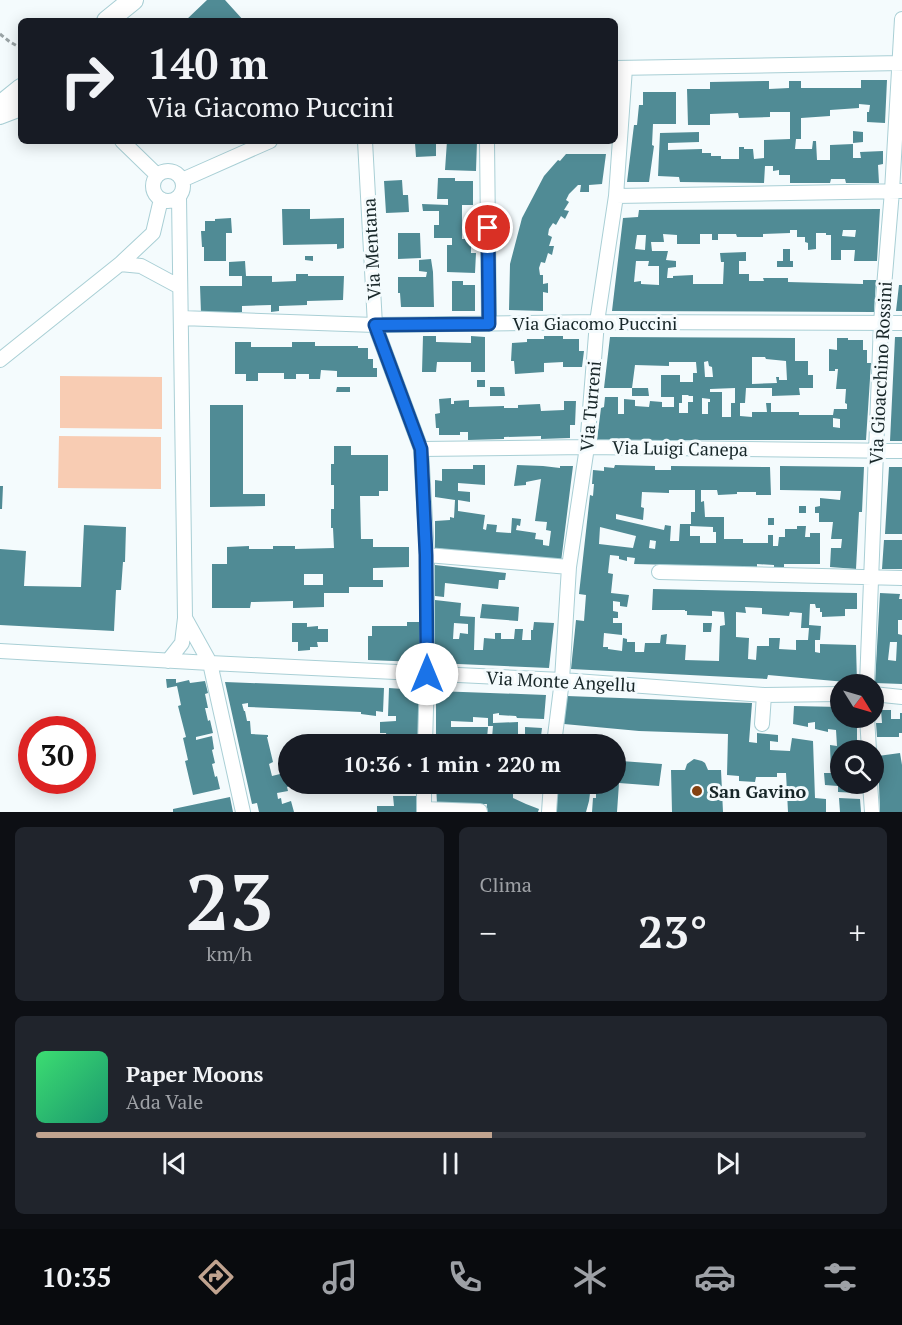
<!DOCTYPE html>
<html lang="it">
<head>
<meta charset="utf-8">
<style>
	:root { --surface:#171b24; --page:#20242c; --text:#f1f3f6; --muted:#9ea1a6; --line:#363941; --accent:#c0a38f }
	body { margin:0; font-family:"PT Serif",serif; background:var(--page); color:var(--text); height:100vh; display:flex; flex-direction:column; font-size:22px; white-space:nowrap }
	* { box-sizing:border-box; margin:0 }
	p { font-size:20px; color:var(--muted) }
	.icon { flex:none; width:33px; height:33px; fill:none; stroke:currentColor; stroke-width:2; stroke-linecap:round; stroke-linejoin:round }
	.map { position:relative; height:812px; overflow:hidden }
	.sheet { display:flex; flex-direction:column; gap:15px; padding:15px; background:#0d0f14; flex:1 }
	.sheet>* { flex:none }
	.banner { position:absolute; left:18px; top:18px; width:600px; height:126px; border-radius:9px; box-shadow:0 3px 15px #0003; background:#171b24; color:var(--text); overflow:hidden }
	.needle { width:39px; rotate:127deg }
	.buttons { position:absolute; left:830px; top:674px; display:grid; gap:12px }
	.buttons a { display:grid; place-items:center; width:54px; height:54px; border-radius:50%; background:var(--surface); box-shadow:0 3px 15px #0003; font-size:30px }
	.speed { position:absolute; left:18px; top:716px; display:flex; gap:12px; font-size:30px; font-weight:700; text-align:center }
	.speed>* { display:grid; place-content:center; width:78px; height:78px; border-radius:50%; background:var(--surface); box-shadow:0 3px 15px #0003; line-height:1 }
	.speed .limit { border:9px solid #d22; background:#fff; color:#111 }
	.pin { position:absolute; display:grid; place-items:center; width:51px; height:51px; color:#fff; margin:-26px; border:3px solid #fff; border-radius:50%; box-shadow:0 2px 6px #0007 }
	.me { position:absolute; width:66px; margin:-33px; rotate:0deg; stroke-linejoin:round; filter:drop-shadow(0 0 4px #0008) }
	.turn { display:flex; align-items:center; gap:21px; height:126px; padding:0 30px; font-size:27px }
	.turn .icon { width:78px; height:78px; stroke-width:2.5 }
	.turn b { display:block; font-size:42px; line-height:51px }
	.big { font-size:45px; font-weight:600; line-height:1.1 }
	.sheet .widget { flex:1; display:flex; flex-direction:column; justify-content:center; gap:9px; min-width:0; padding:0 21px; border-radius:9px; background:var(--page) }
	.sheet .dial { align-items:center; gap:0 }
	.dial b { font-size:78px; line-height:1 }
	.song { display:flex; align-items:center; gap:18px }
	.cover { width:72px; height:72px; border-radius:9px; background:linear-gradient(135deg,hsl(140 70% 55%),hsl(160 70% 35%)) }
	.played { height:6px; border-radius:3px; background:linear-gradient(90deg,var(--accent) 55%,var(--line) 55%) }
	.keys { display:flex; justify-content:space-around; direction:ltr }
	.heat { display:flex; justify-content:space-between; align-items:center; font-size:33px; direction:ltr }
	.sheet .tiles { flex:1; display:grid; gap:15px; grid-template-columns:1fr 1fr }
	.widget:last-child { grid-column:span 2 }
	.trip { position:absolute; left:278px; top:734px; width:348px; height:60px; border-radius:30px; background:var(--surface); box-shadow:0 3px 15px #0003; font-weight:600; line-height:60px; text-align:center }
	.tabs { display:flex; height:96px; justify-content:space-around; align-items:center; background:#090b0e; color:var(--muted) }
	.tabs .icon { width:42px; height:42px }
	.tabs .on { color:var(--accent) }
	.tabs b { font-size:27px; color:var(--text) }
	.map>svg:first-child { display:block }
	.green { fill:#f8ccb3 }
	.building { fill:#508b95; fill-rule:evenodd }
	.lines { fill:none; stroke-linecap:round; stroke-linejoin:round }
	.minor-casing { stroke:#a9cfd5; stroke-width:16 }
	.secondary-casing { stroke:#a9cfd5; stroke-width:22 }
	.path { stroke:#99a3a5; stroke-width:3; stroke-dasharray:4.5 3; stroke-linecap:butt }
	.minor { stroke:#fff; stroke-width:14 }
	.secondary { stroke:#fff; stroke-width:20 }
	.route-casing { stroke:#114b97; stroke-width:15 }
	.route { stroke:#1a73e8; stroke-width:10 }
	.poi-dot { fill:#844111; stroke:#f4fbfd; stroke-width:2 }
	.labels { text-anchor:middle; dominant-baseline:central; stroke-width:6; stroke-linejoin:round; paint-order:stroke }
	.street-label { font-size:18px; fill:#172628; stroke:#f4fbfd }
	.poi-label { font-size:18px; font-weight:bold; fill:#172628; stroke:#f4fbfd; text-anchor:start }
</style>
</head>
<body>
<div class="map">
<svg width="902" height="812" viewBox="0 0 902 812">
	<rect width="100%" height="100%" fill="#f4fbfd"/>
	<path class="green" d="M60,376L162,377V429L60,428Z
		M59,436L161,437V489L58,488Z"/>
	<path class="building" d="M207,0H225L244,21H185Z
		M861,80H887L885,123L867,122V112H869L870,105L859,104V108L830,110V116L801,118V139H796L795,149H812L813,141H816L817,160H830V145L853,144V158H861L860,152L883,151V164L878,165L879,183H846L845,179H831L830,183H790V175H779V170L773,171V166H765L764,183L680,182L679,177L658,176L660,133L699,132V142L668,143V150L702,149V153H711V156H721V159H739V147H744V149H753L754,159L764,158V140L790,139V112H770V117L739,118L738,113L710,114V125H688L687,89H710V82L769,81V89L789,88V81H801V88H861Z
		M643,92H676V124H653L652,145L654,146L649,182H627L634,125H637L639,105H643Z
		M853,131L863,132V142L853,143Z
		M447,141H477L476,171L445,170Z
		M436,142V156L416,157L415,143Z
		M566,154H606L602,184L589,185V192H580L581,185H578L569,194L566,200L569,202L564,210L569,211L565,219L561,216L556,225L553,223L549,229L548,235L552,237L549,246H554L552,255L548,253L545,263L541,262L539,268L540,275H543V284L548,283V293L543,292V311L509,310L510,264L522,218L544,176L558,160L560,161Z
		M438,178H455V181H473V205H462V239H471V253H476L475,273L447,272V245H452V238H434V225H439V211H423L422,204L448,205V199H437Z
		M402,180L403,195H408L409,212L386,213L384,181Z
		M282,209H310V219L344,218V248L337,249V244L283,245Z
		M880,209L877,261H854L855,250H841V260H831V235H826V233H816V249L808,250V243L805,242V237H797V230H790V233L763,234V237H737L736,234H718V240H712V234H700V244H677V235L663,234L664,242H651L652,251H668L666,260L676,261V267L668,268L667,278H673V276L693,275V284H723L724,262H721L720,253L746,252V261H739V274H749V281H764L763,278H788V282L863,284V280H876L874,312L612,311L623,218L638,217L639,210ZM843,230H856L855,237L842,236ZM637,235H646L645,250L635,249ZM636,261H649L648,266H659V285L641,284V281L634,282Z
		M231,218L232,233H226V261H204V247H202L201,231H205V221H215V219Z
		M398,233H420L421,258L398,259Z
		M783,249H790V261H793V267H777V261H783Z
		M305,256H313V261L305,260Z
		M431,259L433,272L434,307H401L400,293H398V277H426L427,272L419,271V260Z
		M245,261L246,276H272V282L296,281V274H308V276H344L343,300L307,301V305L279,306V311L271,312V305L242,306V312L201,313L200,286H242V276H229V262Z
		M452,281H463V285H475V311H452Z
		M899,285H902V311H896Z
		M423,336H436V342L471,343V336L485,337V372H471V362H437L436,372H422Z
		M544,336H563V339H579V351H584L582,367H563V362L544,363V372L515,374L514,361H511L512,343L527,342V339H544Z
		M610,337L795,338V361H808V375H813V388H799L800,395L772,396V388H746L745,403H740V416L752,417V412H767L766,403H771V412H799V415H833L834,409H847V404L845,403L846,389H836L838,369H835V371H829V349L837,350V338H848V340H863V350H867V363H871L866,440H597L601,408L604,407L605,397H618V414H624V399L635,400V406L649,407L650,401L662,402V407H674V397H661V375H680V382H693V373H697L696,362H669V366L635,365L632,388H604ZM752,357H765L766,359L786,361L787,380H779V377H776L777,383L752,384ZM708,361L709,366L712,367L713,377H705L704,362ZM735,388V403H731V417H722V392H710V389ZM682,395H688L689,396H693V402H688V413H679V403H682ZM702,398L710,399V402H708V414H702ZM833,418L840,419V428L833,427Z
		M895,337H902V441H890Z
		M235,342H251V347H292V342H315V346H358V348H368V359H373V368H377V377H337V371L321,370L320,379H309V374H296V379H284V373H258V381H246V374H235Z
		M477,380H485V387H477Z
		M337,387H350V392H336Z
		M490,387H504L505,396H490Z
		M632,388H648L649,396H632Z
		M451,398V404H454V401L469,400V407L504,406V408H518V405L540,404L541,411L564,410V401H576L575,425H570V438L541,439V436L504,437V439L468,440V432H460V435H439V428H436L435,414L440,413L439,399Z
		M210,405H243V494H265V506L210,507Z
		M334,446H351V455H388V491H379V496H360L361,539H373V547H409V567L373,568V580H383V587H349V593H324V607L293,608V601L251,602L250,608H212V564H227V547L249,546V549H273V546H295V549L334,548L333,528H331V509H334V485H331V464H334ZM304,574H323V585H304Z
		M473,465H485V485L458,483V491L470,492V502L458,500V511L485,515L483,529L486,530L487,524L497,525L496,532L511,533L512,518L521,519L520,526L517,525L516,530L536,533L535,539L543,540V545L549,546L551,531L546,530L547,522L535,521L541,479L526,482V485L514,486L517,465L543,466L560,468V466H573L561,562L435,548V521L450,520V517L454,518L455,500L435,497V480L442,481V469H473Z
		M615,465L655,466V470H671V466L770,467L771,495H756V492H737V494L718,495L717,490H701V502L704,501L705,517H724V539H743V543H768V535H773V546H778L779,537H785V529H797V526H806L805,537H810V533H820V564H784V567H774V565L757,564V567L634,564L635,558L627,557V561L619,559V556L610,555L608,573L613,574L611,593L629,595L627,607L620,606V602L613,601V611L618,612V618H613V623H622V635L604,633L603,647H608V649L622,651L623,638L627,639V642H635V652H644L645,643H660L661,635L667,634L666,644L686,645L685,660L719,661L720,626L725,625L724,612L712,611V616L687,615V611H685V610H652L653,589L857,593V609H845V616L822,617V612H820V608H816L815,604H810L809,625L821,626L820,640H815V652L820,653V644L856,645L857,683L768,675L767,679L571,669L576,620L584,621L586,595L579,594L590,495L593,496L594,484H592L593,470L604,471V467L614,468ZM669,490H695V512H691V524H680L679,541H670L671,526L665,525L664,530L616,519V514L643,520L644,508L641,507L642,492L669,493ZM690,526L713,527V532H716V543H700V536H690ZM600,527L636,536L633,548L599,544ZM650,540L656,541L655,549L649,548ZM745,607L762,608V614L789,616L790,612L802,613L801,628H809L808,640H796V650L779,649L780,638H769V646H757L756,660L748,659L749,638L736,637V612L746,613Z
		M780,466L864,467L862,512H859L856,569L830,567L831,548H841L842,539H831L833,522H819V513H815V507L820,506V498L840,500L841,491L780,490Z
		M889,467H902V534H885Z
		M0,486H3L2,509H0Z
		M799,506H806V513H799Z
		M768,518H774V525H768Z
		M84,525L126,527L125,562H123L121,590H116L114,631L0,625V549L26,551L24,586L81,587Z
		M884,540H902V569H882Z
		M435,565L506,573L505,580H499L498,589L445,583L444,597L435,596Z
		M880,593L900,594L899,599H902V620H898V634L902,635V684L875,683ZM890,642H897L896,661L888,660Z
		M435,600L461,603L460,616L475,617L474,650H483L484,638L495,639V633H501V639H514L515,629H523L522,640H531V630H533L534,622L554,623L549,668L435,663ZM454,623L468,624V634L460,633L459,639H453Z
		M482,604L519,607L518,621L480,618Z
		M407,622H419V662L368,660V636H372V626H407Z
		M292,623H307V627L318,626V629H328V642H317L318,647H310V650L298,651V642H292Z
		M703,623H712L711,632H703Z
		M166,679H176V683L189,680L190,683L205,681L208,693L205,694L208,708H205L208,721L210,720L213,733L196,737V740L212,736L214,749L212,750L215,763L212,764L215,777L217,776L220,789L193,795L185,761L188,760L183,738L186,737L178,706L181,705L177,686L167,688Z
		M225,682L384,688L383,712L376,711V716L361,714V712L248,707V703L242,704L244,711H245L247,721H250L251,734L268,735V737H267L273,762L269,764L272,776L284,773L285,780L288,779V783H293L294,785L287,787L288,791L277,793L278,799L281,798L282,804L291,801L294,812H259L257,803L252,804Z
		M389,688L418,690L419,744H395L396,741H393V738H387L386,733H380V722L396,721V716H388Z
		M436,691L546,695L544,719L517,718L516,716L499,715V713L493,714V723L518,722V738H525V727L542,728L540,744H436ZM473,717L488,718V726H493L492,738H487L488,727H451V721L473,722Z
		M567,696L752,703L749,742L757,743V733L778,735V742L770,741V750L790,751L792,738L813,741L815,798L826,799V812H788L786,773H777V777H756L755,782L739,781V776L727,775L728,734L639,731L564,724Z
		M794,706L840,707V717H857V746H851V750H840V783H858L859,793L838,792V786L825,785L824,773H831L830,745L837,746L836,730L828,729V732L815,729V722L808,723V727L793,724Z
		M881,710H891V719H900V713H902V733H899V737H877L876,723H882Z
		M900,753L902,765V812H880L878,756Z
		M615,757H621V761L662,764L659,786L619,783L617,812H592L593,798H596V783H615Z
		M694,759L702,761L705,763L708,770H721L723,812H672L671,770H685L687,764Z
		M382,783H393L394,789L384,794Z
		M436,783H513V798L526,804L539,809L538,812H486L487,804H437Z
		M558,783L591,786L589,801L586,812H555Z
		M393,796H419V812H377V806H394Z
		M230,797L233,812H173V809Z
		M839,798L860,799L861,812H840Z"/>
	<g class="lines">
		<defs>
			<path id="minor" d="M615,68L902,63
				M0,117L21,109
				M122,141L157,175
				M365,141L375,325L421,449L427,555V674L425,744
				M487,141L489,324
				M153 186a15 15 0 1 1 30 0a15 15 0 1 1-30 0Z
				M182,180L270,141
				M616,196L902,191
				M179,197L185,618L210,663L243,812
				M120,264L141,266L180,287
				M181,318L375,325L597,322L902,323
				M0,360L120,264L153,233L161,199
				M421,449L587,447L902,451
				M427,555L569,567
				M659,572L902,578
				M0,651L210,663L562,680L764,695L840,694
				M168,661L182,643L185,618
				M867,684L881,323L892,191L902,19
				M873,694L902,697
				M867,717L869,750
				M762,724L764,695
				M554,744L562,680L569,567L587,447L597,322L616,196L625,68
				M870,783L872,812
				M424,809L480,811
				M424,812V783
				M549,812L551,783"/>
			<path id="secondary" d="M107,21L133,0
				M0,106L21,89"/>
		</defs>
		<use href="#minor" class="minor-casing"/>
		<use href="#secondary" class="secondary-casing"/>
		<path class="path" d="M0,34L10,42L21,48"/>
		<use href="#minor" class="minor"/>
		<use href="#secondary" class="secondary"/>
	</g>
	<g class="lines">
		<defs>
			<path id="route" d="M427,674L426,555L421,449L375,325L489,324L488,228"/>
		</defs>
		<use href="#route" class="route-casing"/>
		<use href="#route" class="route"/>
	</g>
	<circle class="poi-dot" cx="697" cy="791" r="6"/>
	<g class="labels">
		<g class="street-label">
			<text transform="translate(371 249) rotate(-93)">Via Mentana</text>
			<text x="595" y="323">Via Giacomo Puccini</text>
			<text transform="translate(880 373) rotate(-87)">Via Gioacchino Rossini</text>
			<text transform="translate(590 406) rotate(-85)">Via Turreni</text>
			<text transform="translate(680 448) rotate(1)">Via Luigi Canepa</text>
			<text transform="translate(561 681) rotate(3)">Via Monte Angellu</text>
		</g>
		<g class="poi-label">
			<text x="709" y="791">San Gavino</text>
		</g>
	</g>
</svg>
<div class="buttons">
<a><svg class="needle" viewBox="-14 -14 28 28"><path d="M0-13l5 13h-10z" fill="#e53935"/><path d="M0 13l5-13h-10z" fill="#9ea1a6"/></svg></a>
<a><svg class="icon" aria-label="search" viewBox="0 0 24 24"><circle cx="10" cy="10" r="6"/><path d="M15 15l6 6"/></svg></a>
</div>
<div class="speed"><div class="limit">30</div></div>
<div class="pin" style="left:488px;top:228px;background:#d93025"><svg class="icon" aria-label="arrive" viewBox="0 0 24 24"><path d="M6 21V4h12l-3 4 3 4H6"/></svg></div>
<svg class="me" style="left:427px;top:674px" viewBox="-20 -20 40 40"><circle r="19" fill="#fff"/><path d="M0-13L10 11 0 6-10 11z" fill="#1a73e8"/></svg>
<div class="trip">10:36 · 1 min · 220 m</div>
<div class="banner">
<div class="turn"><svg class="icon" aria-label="right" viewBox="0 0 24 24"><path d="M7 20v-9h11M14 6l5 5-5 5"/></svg><div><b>140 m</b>Via Giacomo Puccini</div></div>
</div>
</div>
<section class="sheet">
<div class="tiles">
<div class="widget dial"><b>23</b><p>km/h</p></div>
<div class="widget"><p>Clima</p>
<div class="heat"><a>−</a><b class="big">23°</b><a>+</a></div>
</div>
<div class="widget">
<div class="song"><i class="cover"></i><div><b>Paper Moons</b><p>Ada Vale</p></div></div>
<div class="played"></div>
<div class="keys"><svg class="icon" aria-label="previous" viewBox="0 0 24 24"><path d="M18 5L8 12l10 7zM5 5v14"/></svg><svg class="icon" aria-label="pause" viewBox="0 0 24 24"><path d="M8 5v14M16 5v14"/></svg><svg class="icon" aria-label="next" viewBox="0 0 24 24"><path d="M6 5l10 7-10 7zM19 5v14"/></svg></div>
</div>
</div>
</section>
<nav class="tabs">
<b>10:35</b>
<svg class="icon on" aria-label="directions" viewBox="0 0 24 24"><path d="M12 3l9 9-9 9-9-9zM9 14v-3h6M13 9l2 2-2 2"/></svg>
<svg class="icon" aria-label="music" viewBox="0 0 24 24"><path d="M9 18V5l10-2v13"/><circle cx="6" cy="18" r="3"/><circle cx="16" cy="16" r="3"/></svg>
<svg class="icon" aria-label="phone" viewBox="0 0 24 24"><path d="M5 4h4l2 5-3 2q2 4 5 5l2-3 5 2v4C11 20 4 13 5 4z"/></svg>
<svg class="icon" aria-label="climate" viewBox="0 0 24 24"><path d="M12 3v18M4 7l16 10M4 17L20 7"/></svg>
<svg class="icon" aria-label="car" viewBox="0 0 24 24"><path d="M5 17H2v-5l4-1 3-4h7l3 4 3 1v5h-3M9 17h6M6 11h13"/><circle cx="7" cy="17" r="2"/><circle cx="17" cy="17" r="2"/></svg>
<svg class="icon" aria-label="filters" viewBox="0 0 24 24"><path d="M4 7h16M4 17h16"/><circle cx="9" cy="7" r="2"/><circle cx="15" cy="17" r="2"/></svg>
</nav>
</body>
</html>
